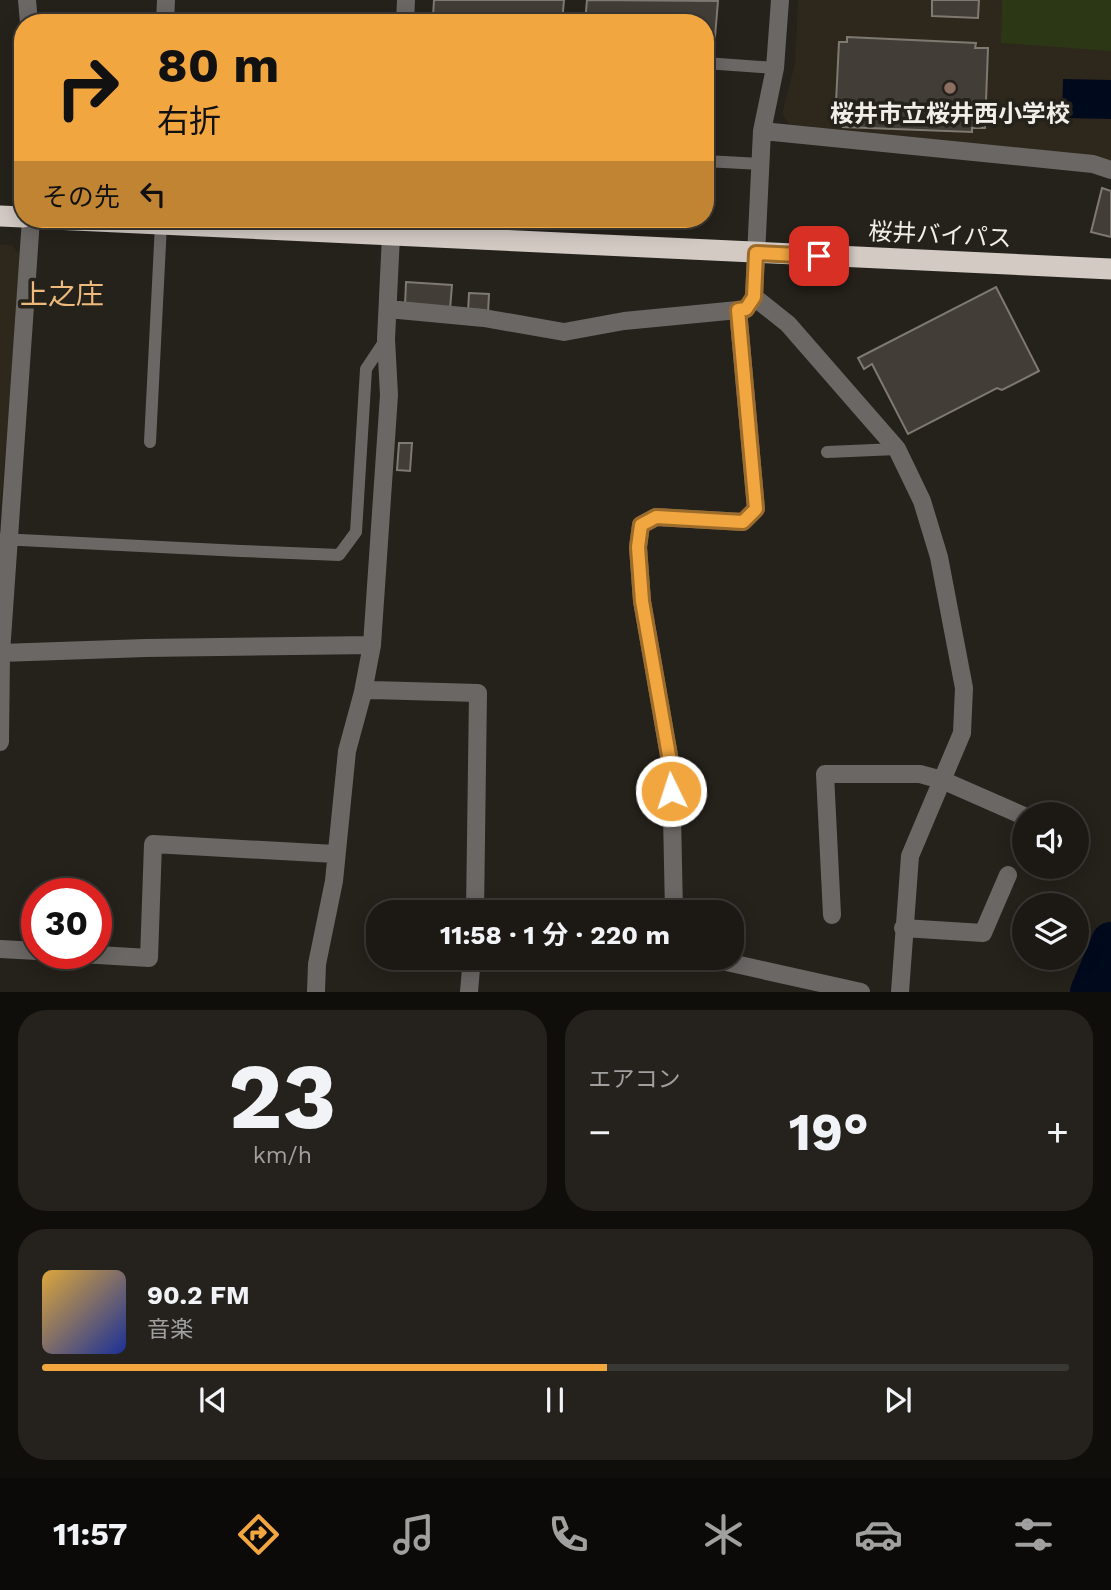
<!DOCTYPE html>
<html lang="ja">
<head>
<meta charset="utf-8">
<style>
	:root { --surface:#1c1914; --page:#25221d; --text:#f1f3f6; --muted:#a0a0a0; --line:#3a3834; --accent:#f1a640 }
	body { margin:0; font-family:"Work Sans","Noto Sans JP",sans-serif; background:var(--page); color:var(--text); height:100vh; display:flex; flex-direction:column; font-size:26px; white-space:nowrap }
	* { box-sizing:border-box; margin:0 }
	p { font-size:23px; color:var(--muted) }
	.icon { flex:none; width:38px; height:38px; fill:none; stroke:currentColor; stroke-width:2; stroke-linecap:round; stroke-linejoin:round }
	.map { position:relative; height:992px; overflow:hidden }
	.drawer { display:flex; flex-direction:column; gap:18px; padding:18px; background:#0f0e0b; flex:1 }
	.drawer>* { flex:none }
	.top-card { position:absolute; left:14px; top:14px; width:700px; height:214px; border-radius:28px; box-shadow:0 4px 18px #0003,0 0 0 2px var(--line); background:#f1a640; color:#111; overflow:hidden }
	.tools { position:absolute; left:1012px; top:802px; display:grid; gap:14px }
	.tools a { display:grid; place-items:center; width:77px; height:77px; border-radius:50%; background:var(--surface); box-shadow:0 4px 18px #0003,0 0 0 2px var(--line); font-size:35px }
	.speed { position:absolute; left:21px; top:878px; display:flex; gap:14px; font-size:35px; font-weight:700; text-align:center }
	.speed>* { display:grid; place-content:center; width:91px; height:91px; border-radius:50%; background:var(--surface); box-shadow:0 4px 18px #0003,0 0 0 2px var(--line); line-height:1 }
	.speed .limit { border:10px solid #d22; background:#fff; color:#111 }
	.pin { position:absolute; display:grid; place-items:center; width:60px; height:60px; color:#fff; margin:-30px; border-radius:14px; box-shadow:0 4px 10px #0006 }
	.me { position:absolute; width:77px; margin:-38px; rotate:356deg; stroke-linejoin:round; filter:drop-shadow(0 0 5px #0008) }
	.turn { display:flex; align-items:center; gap:24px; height:147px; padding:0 28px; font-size:32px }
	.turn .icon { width:91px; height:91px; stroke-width:2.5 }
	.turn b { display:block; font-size:49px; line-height:60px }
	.then { display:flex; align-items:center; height:66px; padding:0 28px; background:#0003; gap:14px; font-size:26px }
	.big { font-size:52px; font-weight:700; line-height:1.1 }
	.drawer .tile { flex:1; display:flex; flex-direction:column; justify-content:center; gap:10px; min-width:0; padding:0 24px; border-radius:28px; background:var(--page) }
	.drawer .dial { align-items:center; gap:0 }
	.dial b { font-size:91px; line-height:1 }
	.song { display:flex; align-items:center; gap:21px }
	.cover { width:84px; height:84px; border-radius:10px; background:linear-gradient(135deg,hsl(40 70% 55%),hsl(230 70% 35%)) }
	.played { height:7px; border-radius:4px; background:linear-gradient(90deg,var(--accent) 55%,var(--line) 55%) }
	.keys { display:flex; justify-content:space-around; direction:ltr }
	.heat { display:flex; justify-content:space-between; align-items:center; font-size:38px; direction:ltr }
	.drawer .tiles { flex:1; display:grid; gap:18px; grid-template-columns:1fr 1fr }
	.tile:last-child { grid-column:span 2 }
	.trip { position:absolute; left:366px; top:900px; width:378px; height:70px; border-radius:28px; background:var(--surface); box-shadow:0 4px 18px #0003,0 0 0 2px var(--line); font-weight:700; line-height:70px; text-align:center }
	.tabs { display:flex; height:112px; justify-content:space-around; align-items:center; background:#0b0a08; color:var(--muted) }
	.tabs .icon { width:49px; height:49px }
	.tabs .selected { color:var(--accent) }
	.tabs b { font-size:32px; color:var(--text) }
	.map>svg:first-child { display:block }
	.built { fill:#2e271b }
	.green { fill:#2c3715 }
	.water { fill:#000a1d }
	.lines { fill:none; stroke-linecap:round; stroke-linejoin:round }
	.river { stroke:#000a1d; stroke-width:40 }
	.building { fill:#423e37; stroke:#7e7971; stroke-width:2 }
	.lane { stroke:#6b6765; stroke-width:12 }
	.street { stroke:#6b6765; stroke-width:18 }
	.highway { stroke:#d3cac4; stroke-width:21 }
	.lane-bridge { stroke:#6b6765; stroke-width:12 }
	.route-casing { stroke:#9d6c2a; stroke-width:18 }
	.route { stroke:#f1a640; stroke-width:12 }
	.education-dot { fill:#8d6e63; stroke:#25211b; stroke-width:2.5 }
	.labels { text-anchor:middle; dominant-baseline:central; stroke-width:7; stroke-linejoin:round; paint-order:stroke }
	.poi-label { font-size:24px; font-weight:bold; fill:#f1eeea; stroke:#25211b }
	.street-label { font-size:24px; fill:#f1eeea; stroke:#25211b }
	.quarter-label { font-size:28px; fill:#eeba7b; stroke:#25211b }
</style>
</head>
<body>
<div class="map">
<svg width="1111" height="992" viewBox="0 0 1111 992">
	<rect width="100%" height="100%" fill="#25211b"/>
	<path class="built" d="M798,0H1111V161L1075,153L956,145L789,124L782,114L795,63Z
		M0,245H12L20,255L9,413L0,510Z"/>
	<path class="green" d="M1002,0H1111V51L1001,43Z"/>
	<path class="water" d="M1063,79L1111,80V119L1062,118Z"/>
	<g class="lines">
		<path class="river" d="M1090,992L1111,942"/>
	</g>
	<path class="building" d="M434,0H564L562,23H523L433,17Z
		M587,0L718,1L715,37L705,36V23H585Z
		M932,0H979L978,18L932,16Z
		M847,37L976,43L975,48H988L985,128H972V132L843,127L844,123L835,122L839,42H847Z
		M1102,188L1111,191V237L1091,232Z
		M406,282L452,285L450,309L405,306Z
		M996,287L1039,371L1002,390L997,388L908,434L872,364L864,369L858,358Z
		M469,293L489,294L488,313L468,312Z
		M399,443H412L410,471L397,470Z"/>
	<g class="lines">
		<path class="lane" d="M705,63L775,68
			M705,161L761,164
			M150,442L161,224
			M827,452L897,449
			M241,551L339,555L356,532L366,369L386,339"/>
		<path class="street" d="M27,0L29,23
			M780,0L775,68L762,131L754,297L788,324L897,449L922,501L939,557L964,688L962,733L910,856L900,992
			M165,23L166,0
			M405,23L406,0
			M762,131L1093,164L1111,170
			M388,309L484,318L564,332L624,321L738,310L746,309L748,306
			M1,653L145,648L372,645
			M363,692L372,690L478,693L475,912
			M0,742L1,653L31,219
			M476,906L509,912
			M674,912L671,767L642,601L638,547L641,525L656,517L743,522L756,509L738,310
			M832,915L825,774H920L942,780L1024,816
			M903,928L983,933L1008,875
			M0,949L37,951
			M81,954L149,958L153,844L335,854
			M704,957L861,992
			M316,992L317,964L334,881L347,751L363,692L372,645L389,395L386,339L391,236L395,219
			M469,992L472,957"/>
		<path class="highway" d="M0,216L23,217
			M53,219L1111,269"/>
		<path class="lane-bridge" d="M0,539L241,551"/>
	</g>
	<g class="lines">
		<defs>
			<path id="route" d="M671,791V767L642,601L638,547L641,525L656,517L743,522L756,509L738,310L746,309L754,297L756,253L819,256"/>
		</defs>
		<use href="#route" class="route-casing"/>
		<use href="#route" class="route"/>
	</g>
	<circle class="education-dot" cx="950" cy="88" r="7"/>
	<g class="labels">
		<g class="poi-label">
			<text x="950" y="114">桜井市立桜井西小学校</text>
		</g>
		<g class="street-label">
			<text transform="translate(940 235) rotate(3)">桜井バイパス</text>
		</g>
		<g class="quarter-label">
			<text x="62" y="294">上之庄</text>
		</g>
	</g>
</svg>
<div class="tools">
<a><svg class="icon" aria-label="sound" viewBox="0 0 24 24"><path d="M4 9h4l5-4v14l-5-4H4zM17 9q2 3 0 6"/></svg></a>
<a><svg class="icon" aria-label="layers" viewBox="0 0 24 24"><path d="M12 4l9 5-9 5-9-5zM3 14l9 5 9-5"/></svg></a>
</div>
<div class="speed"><div class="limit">30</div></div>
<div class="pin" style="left:819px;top:256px;background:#d93025"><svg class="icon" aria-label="arrive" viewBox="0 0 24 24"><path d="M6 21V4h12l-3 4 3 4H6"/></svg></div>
<svg class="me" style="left:671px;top:791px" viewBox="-20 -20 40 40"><circle r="17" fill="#f1a640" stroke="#fff" stroke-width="3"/><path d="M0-11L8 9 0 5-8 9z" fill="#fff"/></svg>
<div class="trip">11:58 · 1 分 · 220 m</div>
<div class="top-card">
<div class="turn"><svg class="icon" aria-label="right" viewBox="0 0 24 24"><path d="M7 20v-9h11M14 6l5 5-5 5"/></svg><div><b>80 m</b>右折</div></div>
<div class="then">その先<svg class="icon" aria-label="left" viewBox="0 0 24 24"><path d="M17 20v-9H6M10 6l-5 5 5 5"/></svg></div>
</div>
</div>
<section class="drawer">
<div class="tiles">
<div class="tile dial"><b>23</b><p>km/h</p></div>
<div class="tile"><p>エアコン</p>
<div class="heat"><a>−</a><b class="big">19°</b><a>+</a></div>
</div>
<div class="tile">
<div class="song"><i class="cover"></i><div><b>90.2 FM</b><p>音楽</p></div></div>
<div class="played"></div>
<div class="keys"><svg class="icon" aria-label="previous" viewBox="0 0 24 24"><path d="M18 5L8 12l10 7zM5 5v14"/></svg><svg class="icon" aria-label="pause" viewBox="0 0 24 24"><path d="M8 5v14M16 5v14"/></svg><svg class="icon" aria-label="next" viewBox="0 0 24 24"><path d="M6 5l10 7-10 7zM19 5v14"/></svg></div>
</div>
</div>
</section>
<nav class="tabs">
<b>11:57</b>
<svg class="icon selected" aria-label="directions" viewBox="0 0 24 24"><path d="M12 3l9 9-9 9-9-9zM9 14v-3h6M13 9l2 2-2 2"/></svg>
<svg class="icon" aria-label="music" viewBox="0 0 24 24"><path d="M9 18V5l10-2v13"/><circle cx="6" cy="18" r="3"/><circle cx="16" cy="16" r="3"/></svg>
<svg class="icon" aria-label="phone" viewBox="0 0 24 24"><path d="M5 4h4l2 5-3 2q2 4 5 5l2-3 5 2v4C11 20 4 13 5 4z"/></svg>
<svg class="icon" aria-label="climate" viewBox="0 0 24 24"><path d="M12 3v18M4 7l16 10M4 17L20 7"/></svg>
<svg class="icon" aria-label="car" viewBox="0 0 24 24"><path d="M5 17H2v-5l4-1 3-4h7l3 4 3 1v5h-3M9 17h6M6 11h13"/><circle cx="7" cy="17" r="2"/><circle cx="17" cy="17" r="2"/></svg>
<svg class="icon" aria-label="filters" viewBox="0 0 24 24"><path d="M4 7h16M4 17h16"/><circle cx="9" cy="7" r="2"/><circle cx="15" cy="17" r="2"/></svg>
</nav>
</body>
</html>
